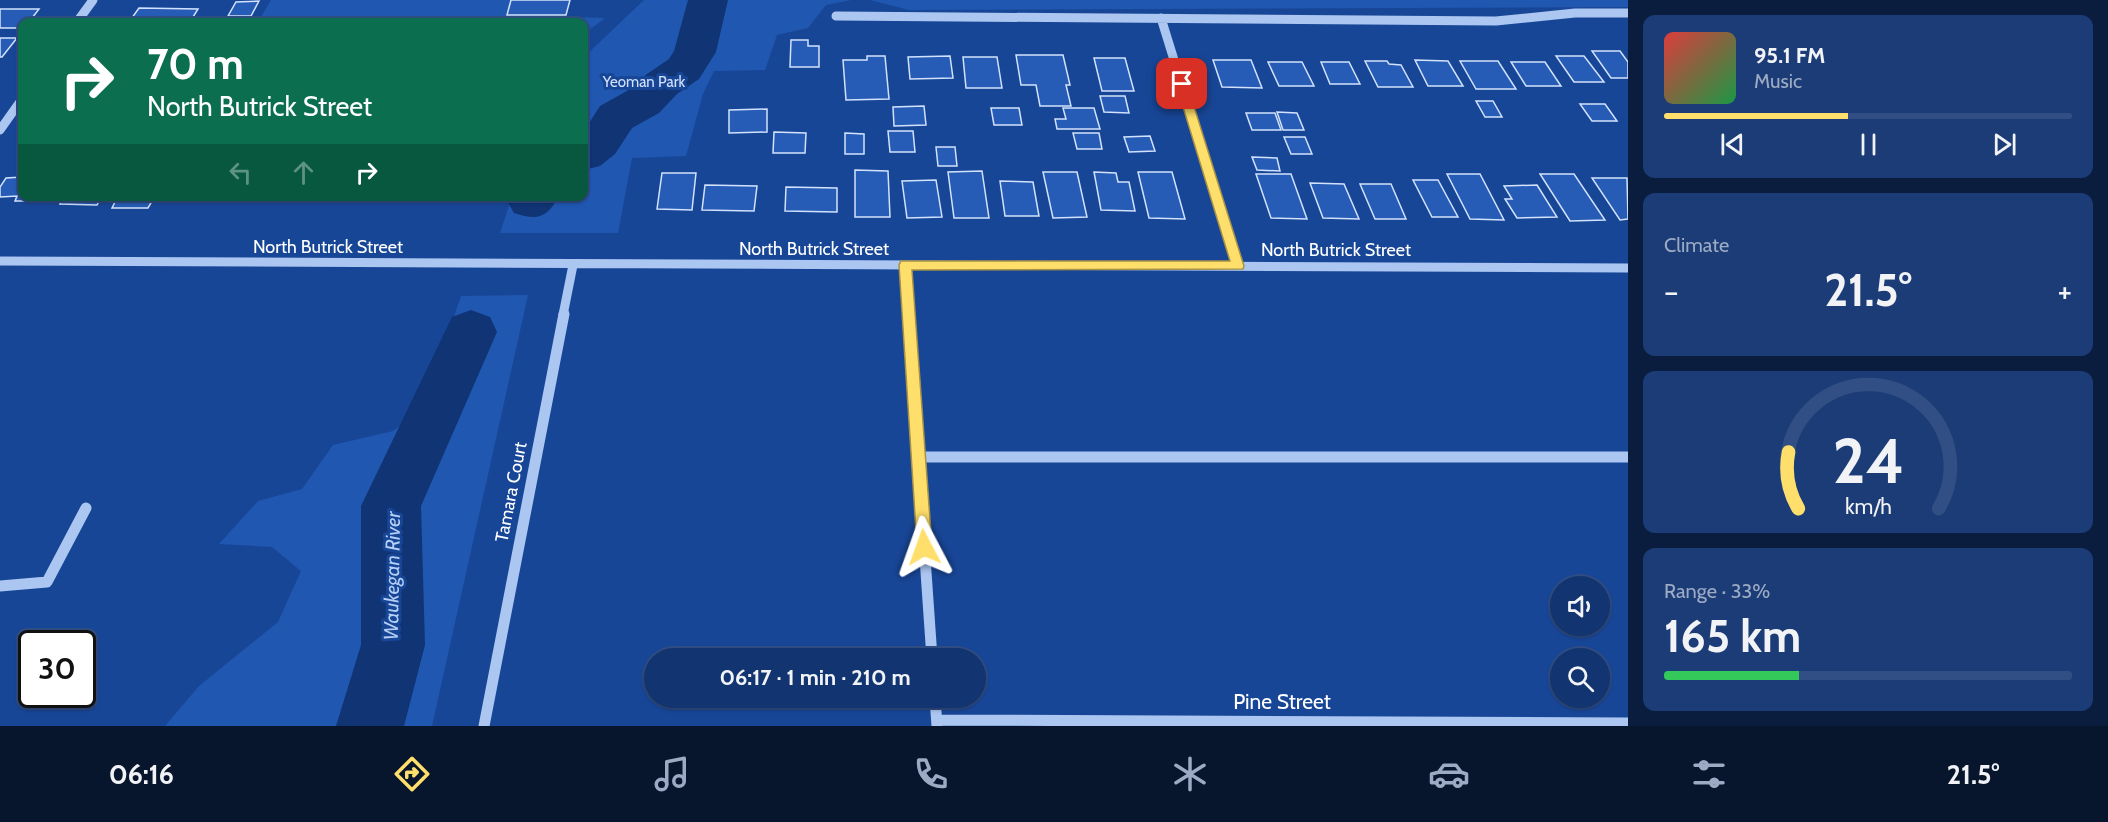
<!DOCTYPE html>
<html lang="en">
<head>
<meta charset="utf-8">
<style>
	:root { --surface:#123471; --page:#1b3c76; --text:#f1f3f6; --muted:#9caac3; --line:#314f84; --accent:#ffdf6b }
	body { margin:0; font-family:Cabin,sans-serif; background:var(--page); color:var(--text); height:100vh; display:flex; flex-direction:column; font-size:22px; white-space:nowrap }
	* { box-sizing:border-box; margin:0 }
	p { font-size:20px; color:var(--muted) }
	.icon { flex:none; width:33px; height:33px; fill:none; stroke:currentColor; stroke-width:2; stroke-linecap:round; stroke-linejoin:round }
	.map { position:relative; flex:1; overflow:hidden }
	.sheet { display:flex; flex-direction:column; gap:15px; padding:15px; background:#0a1d3e; width:480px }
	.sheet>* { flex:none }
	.banner { position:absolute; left:18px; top:18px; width:570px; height:183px; border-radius:12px; box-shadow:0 2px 4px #0004,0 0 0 2px var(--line); background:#0b6e4f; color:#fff; overflow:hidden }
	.controls { position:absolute; left:1550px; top:576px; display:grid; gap:12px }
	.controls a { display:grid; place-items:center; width:60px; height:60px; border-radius:50%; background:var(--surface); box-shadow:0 2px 4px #0004,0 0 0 2px var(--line); font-size:30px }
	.speed { position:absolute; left:18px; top:630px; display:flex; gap:12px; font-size:30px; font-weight:700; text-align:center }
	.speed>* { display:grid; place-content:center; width:78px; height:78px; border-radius:50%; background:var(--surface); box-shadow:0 2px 4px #0004,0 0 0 2px var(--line); line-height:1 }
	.speed .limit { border:3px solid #111; border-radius:9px; background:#fff; color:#111 }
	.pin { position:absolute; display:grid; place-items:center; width:51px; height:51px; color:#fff; margin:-26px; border-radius:12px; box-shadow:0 3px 9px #0006 }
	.me { position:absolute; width:66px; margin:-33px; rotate:356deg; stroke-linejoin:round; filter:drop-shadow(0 0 4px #0008) }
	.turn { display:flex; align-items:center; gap:21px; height:126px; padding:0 30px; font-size:27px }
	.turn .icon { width:78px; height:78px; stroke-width:2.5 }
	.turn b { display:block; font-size:42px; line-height:51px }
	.lanes { display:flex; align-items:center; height:57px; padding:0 30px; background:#0003; justify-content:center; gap:30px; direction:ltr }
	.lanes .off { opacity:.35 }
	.big { font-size:45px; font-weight:700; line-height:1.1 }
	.sheet .tile { flex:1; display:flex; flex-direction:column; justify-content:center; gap:9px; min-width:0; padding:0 21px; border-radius:12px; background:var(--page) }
	.sheet .dial { align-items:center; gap:0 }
	.dial svg { height:156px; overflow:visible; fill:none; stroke:var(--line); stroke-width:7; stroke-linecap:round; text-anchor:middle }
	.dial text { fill:var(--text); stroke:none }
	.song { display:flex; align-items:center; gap:18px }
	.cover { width:72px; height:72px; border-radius:9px; background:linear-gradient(135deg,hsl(0 70% 55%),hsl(140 70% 35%)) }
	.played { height:6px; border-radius:3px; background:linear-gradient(90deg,var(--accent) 45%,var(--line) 45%) }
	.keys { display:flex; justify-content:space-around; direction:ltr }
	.heat { display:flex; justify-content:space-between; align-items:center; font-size:33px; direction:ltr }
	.charge { height:9px; border-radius:4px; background:linear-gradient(90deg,#34c759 33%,var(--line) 0) }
	.trip { position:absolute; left:644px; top:648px; width:342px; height:60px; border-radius:30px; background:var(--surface); box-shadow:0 2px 4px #0004,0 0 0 2px var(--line); font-weight:700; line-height:60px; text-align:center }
	.tabs { display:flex; height:96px; justify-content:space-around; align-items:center; background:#07152d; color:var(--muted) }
	.tabs .icon { width:42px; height:42px }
	.tabs .current { color:var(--accent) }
	.tabs b { font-size:27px; color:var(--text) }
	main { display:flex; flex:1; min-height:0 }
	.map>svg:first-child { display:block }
	.green { fill:#2057b1 }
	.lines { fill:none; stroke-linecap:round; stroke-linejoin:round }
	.river { fill:#103474; fill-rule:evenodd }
	.building { fill:#265cb5; stroke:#d2e2fc; stroke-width:1.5 }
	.minor-far1 { stroke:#abc6f1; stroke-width:9 }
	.minor { stroke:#abc6f1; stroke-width:11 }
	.route { fill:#ffdf6b; stroke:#a69146; stroke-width:1.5 }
	.labels { text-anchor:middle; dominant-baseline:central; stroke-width:6; stroke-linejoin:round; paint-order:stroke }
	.far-park-label { font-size:15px; fill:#d2e2fc; stroke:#184697 }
	.street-label { font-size:18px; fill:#fff; stroke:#184697 }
	.water-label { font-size:20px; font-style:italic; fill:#b7d0f8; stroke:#184697 }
	.near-street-label { font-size:21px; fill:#fff; stroke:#184697 }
</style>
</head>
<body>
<main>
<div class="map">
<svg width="1628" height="726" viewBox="0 0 1628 726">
	<rect width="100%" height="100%" fill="#184697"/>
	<path class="green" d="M271,0H511L507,15L605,18L584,34V22H258Z
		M644,0H851L826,5L808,28L777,35L765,70L714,71L703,94L686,156L632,158L618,233H500L512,197L584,196V57Z
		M870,0H1628V7L909,10Z
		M528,295L432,726H165L199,686L278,622L301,571L272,547L219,544L258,501L302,489L333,445L393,431L423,409L461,296Z"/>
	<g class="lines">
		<path class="river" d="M688,0H728L716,52L699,79L677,94L659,113L632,128L615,154L600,166L584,170V131L600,106L627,91L647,74L669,59L674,51Z
			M510,196H559C547,218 538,221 514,213L507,201Z
			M471,310L490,317L497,332L421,506L425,645L404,726H336L361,645V506L452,317Z"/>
	</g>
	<path class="building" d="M511,0H570L566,15H507Z
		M259,1L251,16H228L236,2Z
		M139,8L198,9L190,22H129Z
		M0,9H39L29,22H22V28H0Z
		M0,38H17L2,57H0Z
		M791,40H808V46H819V67H790Z
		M1592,51H1620L1628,62V78H1611Z
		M1016,55H1063L1070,85H1066L1071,106H1040L1036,85H1021Z
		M867,56H885L889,99L846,100L843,60H867Z
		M950,56L953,78L910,79L908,57Z
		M1556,56H1584L1604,82H1574Z
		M963,57H997L1002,88H966Z
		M1094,58H1125L1134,91H1102Z
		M1213,60H1251L1262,88L1222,87Z
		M1415,60L1448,61L1463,86H1428Z
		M1365,61H1387L1389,64L1401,65L1413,87H1378Z
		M1460,61H1498L1516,89H1476Z
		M1268,62H1302L1314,86H1279Z
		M1321,62H1349L1360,84H1330Z
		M1511,62H1545L1561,86H1526Z
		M1100,96H1125L1129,113L1104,112Z
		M1476,101H1493L1502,117H1485Z
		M1580,104H1605L1617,121H1592Z
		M924,106L926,125L894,126L893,107Z
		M991,108H1019L1022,125H994Z
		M1063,108H1094L1100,129H1057L1055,119H1066Z
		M767,109V132L729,133V110Z
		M1277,112L1297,113L1304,130H1283Z
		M1246,113H1275L1281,130H1252Z
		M888,131H913L915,152H890Z
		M774,132L806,133L805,153H773Z
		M845,133L864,134V154H845Z
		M1073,133H1099L1102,149H1077Z
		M1150,136L1155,151L1129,152L1124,137Z
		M1284,137H1305L1312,154H1291Z
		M936,147H955L957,166H938Z
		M1252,157L1277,158L1280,171L1257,170Z
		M855,170L888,171L890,217H855Z
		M982,171L989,218H954L948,172Z
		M1043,172H1077L1087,217L1053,218Z
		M1094,172L1116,173L1118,182H1129L1135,211L1101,210Z
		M1138,172H1172L1185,219L1149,218Z
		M662,173H696L692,210L657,209Z
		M1256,174H1291L1307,219L1271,218Z
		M1447,174H1480L1504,220L1470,219Z
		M1540,174H1574L1605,220L1570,221Z
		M22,177V196H46L44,201H15L17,196L0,197V187L6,178Z
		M1592,178H1627L1628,219L1620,220Z
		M936,180L942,217L907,218L902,181Z
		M1413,180H1438L1458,217H1432Z
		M1000,181L1033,182L1039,216H1005Z
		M1310,183L1344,184L1359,219L1323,218Z
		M1360,184H1391L1406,219H1375Z
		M705,185L757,186L754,211L702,210Z
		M1537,185L1557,217L1517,218L1505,199H1512L1504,186Z
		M786,187L837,188V212L785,211Z
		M65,196H102L97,205L60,204Z
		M118,196H155L148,208H112Z
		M166,196H200L199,199L165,200Z
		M233,196H268L266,201L231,200Z"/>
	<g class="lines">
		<path class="minor-far1" d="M836,16L1496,21L1575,13H1628
			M1161,18L1238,266
			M77,22L93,0
			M0,130L22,99
			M0,261L1628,268
			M905,265L908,315
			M563,315L573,265"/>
		<path class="minor" d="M908,314L932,658
			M918,457H1628
			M0,586L47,582L86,508
			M935,698L937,726
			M937,720L1628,723
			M484,726L564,314"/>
	</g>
	<path class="route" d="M1182,81L1187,84L1244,266L1243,269L912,270L932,547L930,552L924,554L919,552L917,547L899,265L901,261H1230L1176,84Z"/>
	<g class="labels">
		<g class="far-park-label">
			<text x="644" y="82">Yeoman Park</text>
		</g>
		<g class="street-label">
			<text x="328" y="247">North Butrick Street</text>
			<text x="814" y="249">North Butrick Street</text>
			<text x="1336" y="250">North Butrick Street</text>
			<text transform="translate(511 492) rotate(-79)">Tamara Court</text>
		</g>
		<g class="water-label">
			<text transform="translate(392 576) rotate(-89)">Waukegan River</text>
		</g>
		<g class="near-street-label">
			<text x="1282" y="701">Pine Street</text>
		</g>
	</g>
</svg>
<div class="controls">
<a><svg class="icon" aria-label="sound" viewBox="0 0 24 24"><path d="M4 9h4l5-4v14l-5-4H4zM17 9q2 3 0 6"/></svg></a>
<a><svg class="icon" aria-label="search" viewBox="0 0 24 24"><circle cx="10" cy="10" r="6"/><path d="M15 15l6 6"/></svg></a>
</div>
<div class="speed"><div class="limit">30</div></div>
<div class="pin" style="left:1182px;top:84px;background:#d93025"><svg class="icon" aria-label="arrive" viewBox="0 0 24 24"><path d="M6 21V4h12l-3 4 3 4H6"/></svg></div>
<svg class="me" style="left:924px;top:547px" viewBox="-20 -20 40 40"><path d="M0-17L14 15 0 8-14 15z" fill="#ffdf6b" stroke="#fff" stroke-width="4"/></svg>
<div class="trip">06:17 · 1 min · 210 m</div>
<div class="banner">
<div class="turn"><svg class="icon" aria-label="right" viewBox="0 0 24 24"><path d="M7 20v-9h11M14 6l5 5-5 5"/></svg><div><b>70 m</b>North Butrick Street</div></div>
<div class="lanes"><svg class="icon off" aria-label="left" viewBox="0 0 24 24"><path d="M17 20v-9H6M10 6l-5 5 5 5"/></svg><svg class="icon off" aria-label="ahead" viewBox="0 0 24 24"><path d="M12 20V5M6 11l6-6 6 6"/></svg><svg class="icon" aria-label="right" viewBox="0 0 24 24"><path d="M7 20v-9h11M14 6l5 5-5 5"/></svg></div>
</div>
</div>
<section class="sheet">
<div class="tile">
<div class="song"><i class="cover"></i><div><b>95.1 FM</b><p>Music</p></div></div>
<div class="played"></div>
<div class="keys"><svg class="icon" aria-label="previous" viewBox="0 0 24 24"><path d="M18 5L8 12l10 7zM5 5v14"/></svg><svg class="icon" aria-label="pause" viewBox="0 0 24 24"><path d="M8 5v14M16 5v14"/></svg><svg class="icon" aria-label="next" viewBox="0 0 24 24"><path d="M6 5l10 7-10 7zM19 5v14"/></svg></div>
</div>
<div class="tile"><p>Climate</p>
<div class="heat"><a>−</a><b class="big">21.5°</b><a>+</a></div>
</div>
<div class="tile dial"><svg viewBox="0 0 100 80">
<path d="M14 69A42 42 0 1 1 86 69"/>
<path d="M14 69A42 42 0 0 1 9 40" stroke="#ffdf6b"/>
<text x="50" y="56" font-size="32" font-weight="700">24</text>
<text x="50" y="72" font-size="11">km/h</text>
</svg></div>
<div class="tile"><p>Range · 33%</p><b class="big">165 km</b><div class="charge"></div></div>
</section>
</main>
<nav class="tabs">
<b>06:16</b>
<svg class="icon current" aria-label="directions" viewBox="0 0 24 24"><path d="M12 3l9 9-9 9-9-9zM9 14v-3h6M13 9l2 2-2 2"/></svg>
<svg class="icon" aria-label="music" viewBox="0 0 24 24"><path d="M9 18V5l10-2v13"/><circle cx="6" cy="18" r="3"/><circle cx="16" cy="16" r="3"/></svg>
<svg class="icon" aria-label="phone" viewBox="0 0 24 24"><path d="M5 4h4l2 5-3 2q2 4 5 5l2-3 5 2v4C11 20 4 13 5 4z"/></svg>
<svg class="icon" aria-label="climate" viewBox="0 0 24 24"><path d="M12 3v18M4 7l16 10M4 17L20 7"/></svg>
<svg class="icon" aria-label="car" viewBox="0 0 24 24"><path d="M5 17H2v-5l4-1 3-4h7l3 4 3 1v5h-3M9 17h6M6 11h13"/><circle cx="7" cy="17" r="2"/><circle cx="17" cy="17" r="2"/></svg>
<svg class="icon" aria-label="filters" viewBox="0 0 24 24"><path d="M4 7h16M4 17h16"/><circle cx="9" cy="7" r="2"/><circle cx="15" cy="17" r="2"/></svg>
<b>21.5°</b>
</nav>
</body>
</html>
